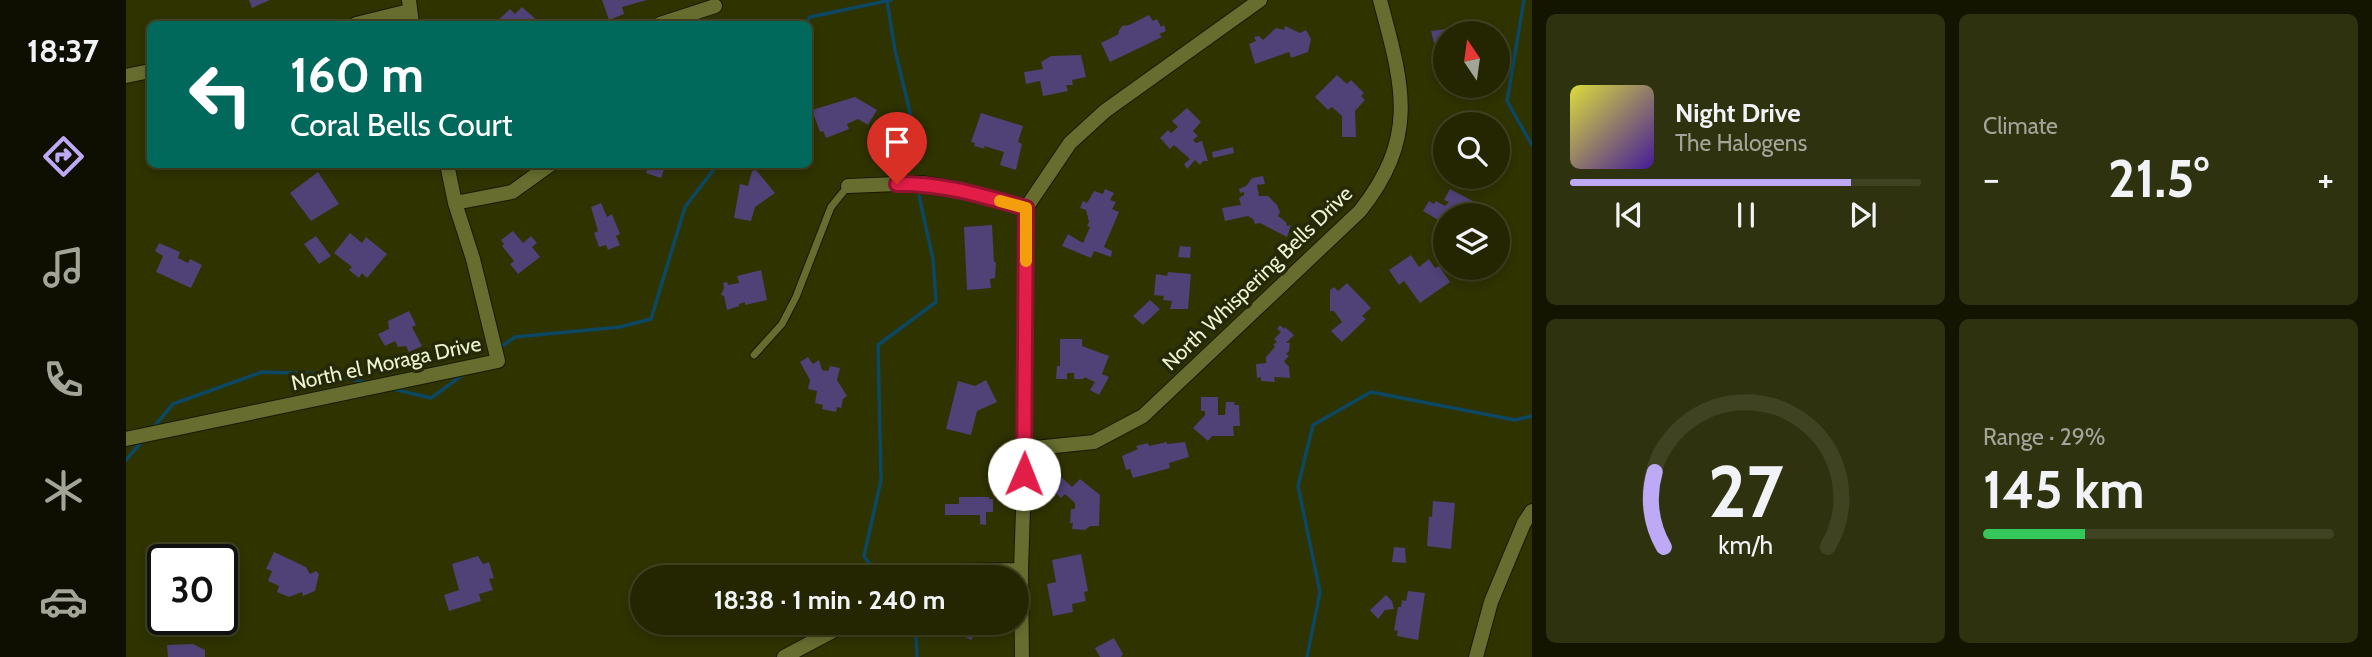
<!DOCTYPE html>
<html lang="en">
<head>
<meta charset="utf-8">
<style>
	:root { --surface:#232600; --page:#2f320f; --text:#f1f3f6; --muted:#a3a599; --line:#404322; --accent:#bda9f5 }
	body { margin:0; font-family:Cabin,sans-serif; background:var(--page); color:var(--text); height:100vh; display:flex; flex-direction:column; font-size:26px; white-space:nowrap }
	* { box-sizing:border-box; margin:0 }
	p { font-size:23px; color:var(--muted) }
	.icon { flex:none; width:38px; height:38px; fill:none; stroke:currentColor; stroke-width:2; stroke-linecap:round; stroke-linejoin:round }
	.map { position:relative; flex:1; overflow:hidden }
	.panel { display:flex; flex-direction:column; gap:14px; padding:14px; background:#131500; width:840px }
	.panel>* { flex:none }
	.top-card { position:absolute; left:21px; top:21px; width:665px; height:147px; border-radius:10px; box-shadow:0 4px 10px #0003,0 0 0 2px var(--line); background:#00695c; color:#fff; overflow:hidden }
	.needle { width:46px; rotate:347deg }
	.controls { position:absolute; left:1307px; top:21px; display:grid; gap:14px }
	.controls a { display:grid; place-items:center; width:77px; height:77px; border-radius:50%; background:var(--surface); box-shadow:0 4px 10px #0003,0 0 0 2px var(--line); font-size:35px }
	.speed { position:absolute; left:21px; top:544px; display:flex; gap:14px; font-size:35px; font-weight:700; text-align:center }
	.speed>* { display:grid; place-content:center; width:91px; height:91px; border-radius:50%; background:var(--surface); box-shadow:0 4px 10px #0003,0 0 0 2px var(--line); line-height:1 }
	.speed .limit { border:4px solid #111; border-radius:10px; background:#fff; color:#111 }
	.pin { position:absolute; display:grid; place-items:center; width:60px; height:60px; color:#fff; margin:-72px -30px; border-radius:50% 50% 50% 0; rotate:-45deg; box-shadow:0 0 7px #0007 }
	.pin .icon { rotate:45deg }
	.me { position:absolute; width:77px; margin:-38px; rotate:1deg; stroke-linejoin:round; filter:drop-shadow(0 0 5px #0008) }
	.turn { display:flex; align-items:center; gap:24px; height:147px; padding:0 28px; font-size:32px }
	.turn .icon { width:91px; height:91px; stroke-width:2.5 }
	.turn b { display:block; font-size:49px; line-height:60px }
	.big { font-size:52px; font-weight:700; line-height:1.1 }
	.panel .card { flex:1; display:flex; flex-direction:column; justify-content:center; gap:10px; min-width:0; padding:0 24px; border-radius:10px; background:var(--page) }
	.panel .dial { align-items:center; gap:0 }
	.dial svg { height:182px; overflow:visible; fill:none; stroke:var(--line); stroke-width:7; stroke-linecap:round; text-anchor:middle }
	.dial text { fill:var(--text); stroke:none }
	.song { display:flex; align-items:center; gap:21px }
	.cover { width:84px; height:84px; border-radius:10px; background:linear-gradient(135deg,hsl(60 70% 55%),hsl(260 70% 35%)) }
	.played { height:7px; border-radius:4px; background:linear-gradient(90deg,var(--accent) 80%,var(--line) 80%) }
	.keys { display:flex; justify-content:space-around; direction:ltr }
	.heat { display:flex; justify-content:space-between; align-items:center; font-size:38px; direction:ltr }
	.charge { height:10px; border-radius:5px; background:linear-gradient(90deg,#34c759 29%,var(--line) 0) }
	.panel .tiles { flex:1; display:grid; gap:14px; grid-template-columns:repeat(2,1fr) }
	.trip { position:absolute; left:504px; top:565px; width:399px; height:70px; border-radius:35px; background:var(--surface); box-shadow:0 4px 10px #0003,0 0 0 2px var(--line); font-weight:700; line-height:70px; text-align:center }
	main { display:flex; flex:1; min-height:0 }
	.tab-bar { display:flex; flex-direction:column; width:126px; justify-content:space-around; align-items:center; background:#0e0f00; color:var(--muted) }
	.tab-bar .icon { width:49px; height:49px }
	.tab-bar .selected { color:var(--accent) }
	.tab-bar b { font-size:32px; color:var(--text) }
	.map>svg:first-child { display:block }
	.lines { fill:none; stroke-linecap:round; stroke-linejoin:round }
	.stream { stroke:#0c4764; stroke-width:3.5 }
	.building { fill:#504176 }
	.service-casing { stroke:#171a00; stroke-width:9 }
	.minor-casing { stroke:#171a00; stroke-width:16 }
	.service { stroke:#666d2e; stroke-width:7 }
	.minor { stroke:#666d2e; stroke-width:14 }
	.route-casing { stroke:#92132f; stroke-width:18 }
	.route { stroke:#e11d48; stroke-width:12 }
	.slow { stroke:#f59e0b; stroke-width:12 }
	.labels { text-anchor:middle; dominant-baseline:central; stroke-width:7; stroke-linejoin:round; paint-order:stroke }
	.street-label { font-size:21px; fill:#eef4d3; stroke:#252907 }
</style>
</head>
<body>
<main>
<nav class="tab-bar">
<b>18:37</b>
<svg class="icon selected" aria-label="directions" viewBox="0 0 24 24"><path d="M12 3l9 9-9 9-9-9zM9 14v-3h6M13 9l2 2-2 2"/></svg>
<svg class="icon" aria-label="music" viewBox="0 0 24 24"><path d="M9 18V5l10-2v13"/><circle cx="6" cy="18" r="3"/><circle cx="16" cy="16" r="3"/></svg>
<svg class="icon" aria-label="phone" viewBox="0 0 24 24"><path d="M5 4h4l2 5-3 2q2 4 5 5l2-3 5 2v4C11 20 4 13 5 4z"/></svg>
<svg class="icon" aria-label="climate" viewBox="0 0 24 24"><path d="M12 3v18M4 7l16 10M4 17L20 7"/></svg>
<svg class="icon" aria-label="car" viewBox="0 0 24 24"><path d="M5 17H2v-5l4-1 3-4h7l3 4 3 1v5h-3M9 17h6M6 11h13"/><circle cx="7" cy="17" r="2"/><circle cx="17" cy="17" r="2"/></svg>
</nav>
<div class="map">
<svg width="1406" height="657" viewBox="0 0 1406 657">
	<rect width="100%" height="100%" fill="#2f3300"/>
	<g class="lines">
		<path class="stream" d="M1398,0L1381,101L1406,145
			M761,1L769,50L793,150
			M679,24L684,17L765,0
			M372,349L389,337L494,327L525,319L559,207L592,164
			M267,389L305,398L338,374
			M26,429L47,404L136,372L202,374L242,383
			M0,460L17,440
			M753,578L738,556L755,480L752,345L810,302L807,259L793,196
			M784,623L790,631L791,657
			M1181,657L1194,592L1172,486L1187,425L1245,392L1389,420L1406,416"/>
	</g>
	<path class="building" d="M123,0H144L126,8Z
		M476,0H521L496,7L498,14L483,20Z
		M396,7L415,24H371L370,22L384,9L389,14Z
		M1023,15L1027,21L1031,19L1035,27L1038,25L1040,31L1033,34L1036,37L984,62L975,43L993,34L992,32L996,26L1003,25Z
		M1159,26L1174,33L1180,30L1185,39L1182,52L1165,58L1163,52L1129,64L1123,44L1130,41L1128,37L1133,36L1137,40L1150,28L1158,30Z
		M1334,27L1335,33H1320V77L1315,78L1311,59L1317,58L1311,42L1308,43L1305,31Z
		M955,55L960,77L946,80L947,85H940L942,91L917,96L914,81L900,84L898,72L917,69L915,62L925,56Z
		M1211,75L1221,84L1225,80L1238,93L1235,96L1239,100L1229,111L1230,137H1216V116L1206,107L1202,110L1189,97Z
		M729,97L751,110L742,125L732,119L721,124L723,129L700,138L697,131L694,132L686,110Z
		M1061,108L1075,122L1067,131L1072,136L1067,140L1070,143L1076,141L1082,161H1077L1074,165L1069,160L1061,169L1058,164L1064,159L1048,145L1044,149L1034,138L1042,130L1045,133L1052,127L1046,121Z
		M855,113L897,126L892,142L896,144L890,170L874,165L878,152L858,146L859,149L848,146L849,143L845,142Z
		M1107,147L1108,153L1087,158L1086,152Z
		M523,164H540L535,178L520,173Z
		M630,170L649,193L629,207L625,221L608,218L614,184L622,186L626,171Z
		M192,172L213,204L185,221L164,193Z
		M1137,176L1139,184L1131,185L1133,196H1142L1151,205L1154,212L1152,216L1160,222L1161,226L1165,225L1161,237L1134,223L1129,224L1127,219L1122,216L1099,221L1096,208L1115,205L1113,198L1118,195V192L1114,193L1113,189L1120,186L1126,178Z
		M979,189L988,193L984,200L990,202L986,209L993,212L978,247L986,251L985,257L968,251L965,258L936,246L942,234L957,243L964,227L961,226L963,222L960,210L954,208L957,201L961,203L968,191L977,194Z
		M1324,189L1356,206L1351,215H1320V228L1313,225L1314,221L1297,211L1303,201L1308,204L1310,201L1319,206L1323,202L1318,200Z
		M475,203L481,217L486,214L494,234L490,236L494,245L482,250L480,245L473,247L468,233L472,231L465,207Z
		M866,225L868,262H870L869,278L864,279L865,288L841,290L838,227Z
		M387,231L397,243L405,236L411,243L406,247L414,257L392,274L384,264L388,261L376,246L378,244L375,240Z
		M224,233L236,243L240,237L261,254L241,278L236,273L233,278L223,270L226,267L208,253Z
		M190,236L205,256L193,264L178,244Z
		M33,243L54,252L52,258L62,263L64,259L76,265L65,288L30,272L37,256L29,251Z
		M1054,246L1065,247L1064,258L1052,257Z
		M1285,255L1293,267L1303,259L1309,268L1313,266L1324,282L1294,303L1278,281L1273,285L1263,270Z
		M635,270L641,300L619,305V302L613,304V306L601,310L598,296L595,295L598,288L597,283L601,282L602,285L613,283L611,276Z
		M1042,272L1065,274L1062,309H1044L1046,301L1037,300L1038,296L1028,295L1030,274L1041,276Z
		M1221,283L1245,308L1236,316L1240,319L1216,342L1205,331L1216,322L1208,311H1204V290L1208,287L1212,291Z
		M1024,300L1034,309L1017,325L1007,316Z
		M283,311L290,325L286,327L296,346L283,352L280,346L272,347L269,341L259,346L252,334L263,329L262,321Z
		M1154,325L1158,329L1159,327L1168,335L1160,343H1164L1163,351L1160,354L1163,356L1158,361L1163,367L1164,378L1148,377L1149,382L1135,381V377L1131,378L1130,364L1140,363V357L1149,347L1147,345L1151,342L1148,339L1155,332L1151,329Z
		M934,339H956V346L983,356L976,374L983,377L973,395L964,390L969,382L958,377V379H948V373H941V379H930L931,366H934Z
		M682,357L687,364L693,360L696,370L702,371L704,366L714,368L711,380L721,396L717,399L715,408L711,407L710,412L696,409L697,405L689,403L691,391L682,389L684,380L674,362Z
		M860,380L871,402L851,411L845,435L820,429L832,381L849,386Z
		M1075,397H1092V415H1099L1100,402H1109L1108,405H1113L1114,426H1107L1108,436H1086L1082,441L1067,428L1079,415V411H1075Z
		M1041,442V444L1059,442L1063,457L1043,463L1044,468L1007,478L1004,469L1000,470L996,456L1012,449L1010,446L1022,443L1023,446Z
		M931,473L946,487L954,479L974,495L973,526H964L959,530L946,529L947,523H944L945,509H949V503L939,494L935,498L920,484Z
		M833,497H863V499H867V512H860V525L854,524V515H819V504H833Z
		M1307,501L1329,503L1325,549L1301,546L1303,516L1306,517Z
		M1268,547L1279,548L1280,563L1266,562Z
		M148,552L180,567L184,574L190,571L193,574L189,591L177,596L176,592L163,597L151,592L153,586L142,581L146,571L140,569Z
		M955,554L962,591L958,592L960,601L946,604L947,612L927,616L921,584L930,582L926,560Z
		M352,556L357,564L363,562L368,578L363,579L367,590L353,594L355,601L323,611L318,595L333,590L326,564Z
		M1282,591L1299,593L1292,640L1271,636L1272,631L1268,630L1272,607H1275L1276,600L1280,601Z
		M1260,595L1266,601L1268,609L1259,610L1252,619L1244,610Z
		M819,623H854L845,640L818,625Z
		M988,638L997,654L995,657H974L969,648Z
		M67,644L79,650V657H42L41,645Z"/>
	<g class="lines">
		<defs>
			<path id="service" d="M628,355L656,324L670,297L705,207L722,186"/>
			<path id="minor" d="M283,0L286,24
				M230,24L283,11
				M534,24L589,6
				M0,76L24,71
				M722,186L796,183L825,188L900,208
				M329,203L386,192L425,164
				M0,439L372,361L347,259L329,203L321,164
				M899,449L968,442L1017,416L1234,211C1293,136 1277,86 1254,0
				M813,578L832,571L895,570
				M658,657L722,623
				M896,657L895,570L899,449L900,208L944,143L979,111L1134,0
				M1350,657L1365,602L1398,523L1406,511"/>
		</defs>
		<use href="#service" class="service-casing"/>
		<use href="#minor" class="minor-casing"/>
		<use href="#service" class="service"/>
		<use href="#minor" class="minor"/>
	</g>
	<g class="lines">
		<defs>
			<path id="route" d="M771,184C816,183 857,196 900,208L898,474"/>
		</defs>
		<use href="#route" class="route-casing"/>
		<use href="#route" class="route"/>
		<path class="slow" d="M874,201L900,208V261"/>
	</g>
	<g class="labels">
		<g class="street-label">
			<text transform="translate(1131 278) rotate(-44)">North Whispering Bells Drive</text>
			<text transform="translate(260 363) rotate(-12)">North el Moraga Drive</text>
		</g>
	</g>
</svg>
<div class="controls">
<a><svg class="needle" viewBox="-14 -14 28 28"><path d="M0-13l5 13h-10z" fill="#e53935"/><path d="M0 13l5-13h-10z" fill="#a3a599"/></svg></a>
<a><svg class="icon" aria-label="search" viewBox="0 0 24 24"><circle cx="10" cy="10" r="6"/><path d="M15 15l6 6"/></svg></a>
<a><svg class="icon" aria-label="layers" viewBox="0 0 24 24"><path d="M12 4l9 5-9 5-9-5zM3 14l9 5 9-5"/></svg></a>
</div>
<div class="speed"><div class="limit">30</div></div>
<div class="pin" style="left:771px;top:184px;background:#d93025"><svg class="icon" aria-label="arrive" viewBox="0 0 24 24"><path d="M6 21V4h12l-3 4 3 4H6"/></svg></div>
<svg class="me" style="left:898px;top:474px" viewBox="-20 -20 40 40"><circle r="19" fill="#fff"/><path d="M0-13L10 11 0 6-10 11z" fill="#e11d48"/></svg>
<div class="trip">18:38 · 1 min · 240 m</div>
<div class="top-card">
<div class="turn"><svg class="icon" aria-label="left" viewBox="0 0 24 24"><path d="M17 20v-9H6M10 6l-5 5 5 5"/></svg><div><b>160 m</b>Coral Bells Court</div></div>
</div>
</div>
<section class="panel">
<div class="tiles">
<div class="card">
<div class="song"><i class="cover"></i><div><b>Night Drive</b><p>The Halogens</p></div></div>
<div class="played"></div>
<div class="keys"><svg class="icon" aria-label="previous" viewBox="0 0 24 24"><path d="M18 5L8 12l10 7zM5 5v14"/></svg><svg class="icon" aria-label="pause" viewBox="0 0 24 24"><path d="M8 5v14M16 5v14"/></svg><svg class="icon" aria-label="next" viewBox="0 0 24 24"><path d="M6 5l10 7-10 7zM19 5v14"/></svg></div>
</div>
<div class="card"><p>Climate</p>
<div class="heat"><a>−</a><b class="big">21.5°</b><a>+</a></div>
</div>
<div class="card dial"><svg viewBox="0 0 100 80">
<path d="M14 69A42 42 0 1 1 86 69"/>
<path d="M14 69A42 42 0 0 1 10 36" stroke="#bda9f5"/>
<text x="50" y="56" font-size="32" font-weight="700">27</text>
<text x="50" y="72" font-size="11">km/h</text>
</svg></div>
<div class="card"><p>Range · 29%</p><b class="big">145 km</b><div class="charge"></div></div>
</div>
</section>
</main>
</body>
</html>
